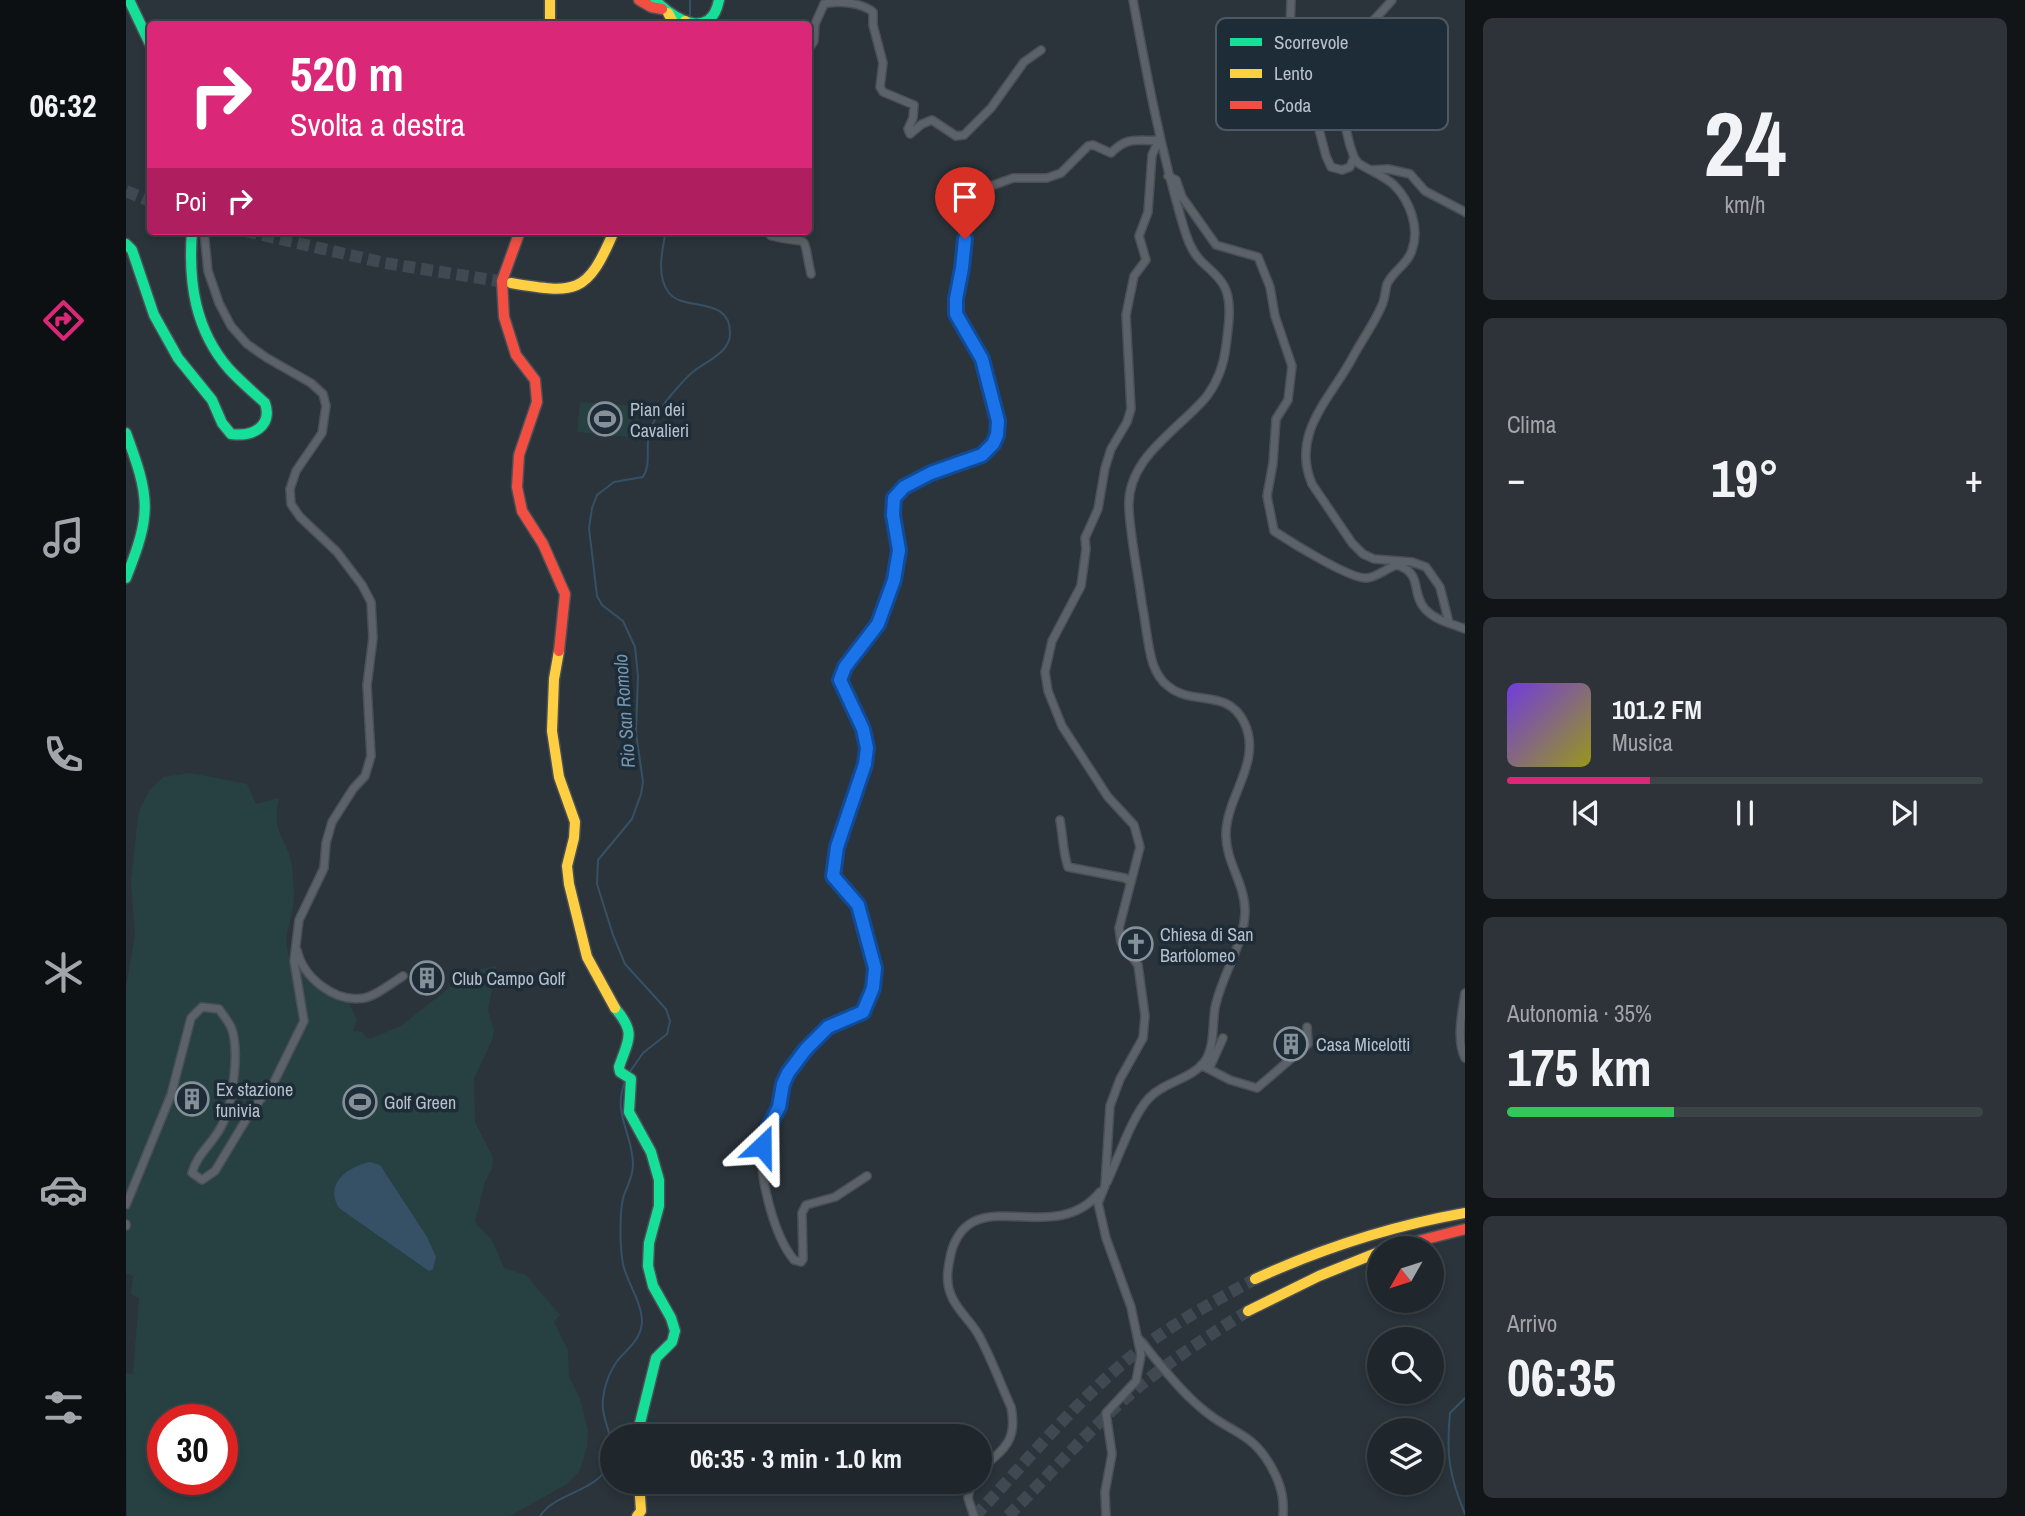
<!DOCTYPE html>
<html lang="it">
<head>
<meta charset="utf-8">
<style>
	:root { --surface:#20272c; --page:#2d3338; --text:#f1f3f6; --muted:#a2a5a9; --line:#3d4448; --accent:#db2777 }
	body { margin:0; font-family:"Archivo Narrow",sans-serif; background:var(--page); color:var(--text); height:100vh; display:flex; flex-direction:column; font-size:26px; white-space:nowrap }
	* { box-sizing:border-box; margin:0 }
	p { font-size:23px; color:var(--muted) }
	.icon { flex:none; width:38px; height:38px; fill:none; stroke:currentColor; stroke-width:2; stroke-linecap:round; stroke-linejoin:round }
	.map { position:relative; flex:1; overflow:hidden }
	.details { display:flex; flex-direction:column; gap:18px; padding:18px; background:#121518; width:560px }
	.details>* { flex:none }
	.banner { position:absolute; left:21px; top:21px; width:665px; height:214px; border-radius:7px; box-shadow:0 4px 10px #0003,0 0 0 2px var(--line); background:#db2777; color:#fff; overflow:hidden }
	.needle { width:46px; rotate:231deg }
	.fabs { position:absolute; left:1241px; top:1236px; display:grid; gap:14px }
	.fabs a { display:grid; place-items:center; width:77px; height:77px; border-radius:50%; background:var(--surface); box-shadow:0 4px 10px #0003,0 0 0 2px var(--line); font-size:35px }
	.speed { position:absolute; left:21px; top:1404px; display:flex; gap:14px; font-size:35px; font-weight:700; text-align:center }
	.speed>* { display:grid; place-content:center; width:91px; height:91px; border-radius:50%; background:var(--surface); box-shadow:0 4px 10px #0003,0 0 0 2px var(--line); line-height:1 }
	.speed .limit { border:10px solid #d22; background:#fff; color:#111 }
	.pin { position:absolute; display:grid; place-items:center; width:60px; height:60px; color:#fff; margin:-72px -30px; border-radius:50% 50% 50% 0; rotate:-45deg; box-shadow:0 0 7px #0007 }
	.pin .icon { rotate:45deg }
	.me { position:absolute; width:77px; margin:-38px; rotate:23deg; stroke-linejoin:round; filter:drop-shadow(0 0 5px #0008) }
	.turn { display:flex; align-items:center; gap:24px; height:147px; padding:0 28px; font-size:32px }
	.turn .icon { width:91px; height:91px; stroke-width:2.5 }
	.turn b { display:block; font-size:49px; line-height:60px }
	.then { display:flex; align-items:center; height:66px; padding:0 28px; background:#0003; gap:14px; font-size:26px }
	.big { font-size:52px; font-weight:700; line-height:1.1 }
	.details .tile { flex:1; display:flex; flex-direction:column; justify-content:center; gap:10px; min-width:0; padding:0 24px; border-radius:10px; background:var(--page) }
	.details .dial { align-items:center; gap:0 }
	.dial b { font-size:91px; line-height:1 }
	.song { display:flex; align-items:center; gap:21px }
	.cover { width:84px; height:84px; border-radius:10px; background:linear-gradient(135deg,hsl(260 70% 55%),hsl(60 70% 35%)) }
	.played { height:7px; border-radius:4px; background:linear-gradient(90deg,var(--accent) 30%,var(--line) 30%) }
	.keys { display:flex; justify-content:space-around; direction:ltr }
	.heat { display:flex; justify-content:space-between; align-items:center; font-size:38px; direction:ltr }
	.charge { height:10px; border-radius:5px; background:linear-gradient(90deg,#34c759 35%,var(--line) 0) }
	.trip { position:absolute; left:474px; top:1424px; width:392px; height:70px; border-radius:35px; background:var(--surface); box-shadow:0 4px 10px #0003,0 0 0 2px var(--line); font-weight:700; line-height:70px; text-align:center }
	main { display:flex; flex:1; min-height:0 }
	.tab-bar { display:flex; flex-direction:column; width:126px; justify-content:space-around; align-items:center; background:#0d1012; color:var(--muted) }
	.tab-bar .icon { width:49px; height:49px }
	.tab-bar .active { color:var(--accent) }
	.tab-bar b { font-size:32px; color:var(--text) }
	.map>svg:first-child { display:block }
	.green { fill:#274142; fill-rule:evenodd }
	.water { fill:#365166 }
	.lines { fill:none; stroke-linecap:round; stroke-linejoin:round }
	.stream { stroke:#365166; stroke-width:2 }
	.highway-tunnel { stroke:#404951; stroke-width:12; stroke-dasharray:12 6; stroke-linecap:butt }
	.street-casing { stroke:#4a5055; stroke-width:10 }
	.fast-casing { stroke:#4a5055; stroke-width:13 }
	.slow-casing { stroke:#4a5055; stroke-width:13 }
	.jam-casing { stroke:#4a5055; stroke-width:13 }
	.street { stroke:#5c6269; stroke-width:7 }
	.fast { stroke:#16e098; stroke-width:10 }
	.slow { stroke:#ffcf43; stroke-width:10 }
	.jam { stroke:#f24e42; stroke-width:10 }
	.route-casing { stroke:#114b97; stroke-width:18 }
	.route { stroke:#1a73e8; stroke-width:12 }
	.labels { text-anchor:middle; dominant-baseline:central; stroke-width:7; stroke-linejoin:round; paint-order:stroke }
	.poi-label { font-size:18px; fill:#b6c1cc; stroke:#1e2c37; text-anchor:start }
	.water-label { font-size:19px; font-style:italic; fill:#7496b1; stroke:#1e2c37 }
	.key { fill:#1e2c37; stroke:#4c5964; stroke-width:2 }
	.key-label { font-size:19px; fill:#b6c1cc }
</style>
</head>
<body>
<main>
<nav class="tab-bar">
<b>06:32</b>
<svg class="icon active" aria-label="directions" viewBox="0 0 24 24"><path d="M12 3l9 9-9 9-9-9zM9 14v-3h6M13 9l2 2-2 2"/></svg>
<svg class="icon" aria-label="music" viewBox="0 0 24 24"><path d="M9 18V5l10-2v13"/><circle cx="6" cy="18" r="3"/><circle cx="16" cy="16" r="3"/></svg>
<svg class="icon" aria-label="phone" viewBox="0 0 24 24"><path d="M5 4h4l2 5-3 2q2 4 5 5l2-3 5 2v4C11 20 4 13 5 4z"/></svg>
<svg class="icon" aria-label="climate" viewBox="0 0 24 24"><path d="M12 3v18M4 7l16 10M4 17L20 7"/></svg>
<svg class="icon" aria-label="car" viewBox="0 0 24 24"><path d="M5 17H2v-5l4-1 3-4h7l3 4 3 1v5h-3M9 17h6M6 11h13"/><circle cx="7" cy="17" r="2"/><circle cx="17" cy="17" r="2"/></svg>
<svg class="icon" aria-label="filters" viewBox="0 0 24 24"><path d="M4 7h16M4 17h16"/><circle cx="9" cy="7" r="2"/><circle cx="15" cy="17" r="2"/></svg>
</nav>
<div class="map">
<svg width="1339" height="1516" viewBox="0 0 1339 1516">
	<rect width="100%" height="100%" fill="#2b343b"/>
	<path class="green" d="M454,402L507,406L504,437L451,432Z
		M64,773L121,784L130,804L153,798C144,835 162,837 166,867C167,879 169,894 167,906C164,930 156,934 164,961L173,963C190,992 196,989 223,1003L231,1020L227,1031L236,1032L241,1038H246L275,1026L343,972L370,966L362,1011L368,1029L367,1038L348,1079L349,1122L367,1158L366,1168L359,1182L349,1222L366,1240L378,1268L400,1275L434,1315L428,1322L442,1350L443,1376L454,1399L462,1431L461,1447L454,1470L441,1484L384,1516H1L0,1373L7,1374L13,1298L5,1294L7,1276L0,1273V987L9,936L5,882L12,816L15,806L24,790L37,777ZM37,1419H96V1479H37Z"/>
	<path class="water" d="M244,1162L254,1165L301,1237L310,1257L307,1269L303,1271L213,1208C198,1184 221,1167 244,1162Z"/>
	<g class="lines">
		<path class="stream" d="M564,15V0
			M503,1073L517,1053L541,1034L544,1021L540,1009L499,964L487,935L471,884L472,860L506,819L515,794L517,782L510,733L512,676L509,647L497,621L476,605L471,596L463,528L466,508L471,495L488,482L517,477C524,466 521,454 522,441C525,422 534,408 546,394C553,386 560,377 568,371C581,361 604,352 604,334C605,295 558,312 543,293C530,277 536,250 540,231
			M1339,1398L1324,1413C1320,1455 1323,1475 1339,1514
			M414,1516C431,1491 472,1493 484,1462C492,1440 474,1421 477,1399C478,1387 484,1370 492,1360C503,1347 516,1339 516,1320C515,1300 501,1283 497,1264C494,1248 493,1210 498,1195C502,1184 507,1176 507,1165C507,1133 486,1115 499,1081"/>
		<path class="highway-tunnel" d="M0,191L24,201
			M119,231L259,263L385,283
			M849,1516C900,1462 949,1402 1007,1355C1044,1325 1087,1302 1129,1279
			M882,1516C926,1472 968,1424 1016,1384C1050,1357 1085,1334 1122,1311"/>
		<defs>
			<path id="street" d="M1165,0L1164,34L1168,64L1182,88L1200,156L1205,167L1216,170L1224,167L1228,157C1217,129 1211,79 1225,51C1233,32 1253,16 1266,0
				M698,4C712,0 736,3 747,12V25L757,63L754,87L757,92L788,105L787,118L782,129L784,134L796,124L806,120L830,136L838,135L865,108L898,62L915,50
				M682,50L688,41L689,24L698,4
				M1228,157L1232,163C1243,170 1258,176 1268,185C1284,201 1294,228 1286,250C1282,264 1267,271 1261,284C1259,291 1259,299 1256,305C1248,324 1234,343 1224,362C1202,401 1165,435 1186,484L1226,543L1237,554L1248,559L1286,562L1300,567L1314,587L1323,623
				M1244,170L1262,169L1284,174L1299,191L1339,212
				M1042,176L1050,180L1056,197L1090,245L1132,257L1144,287L1149,316L1166,366L1162,400L1150,419L1147,463L1141,496L1148,531C1163,541 1225,580 1241,578C1251,577 1261,568 1271,565C1298,574 1284,592 1299,609C1310,621 1325,623 1339,629
				M641,231L645,236C687,246 675,229 685,274
				M934,820C937,836 937,853 942,867L999,878L1005,882
				M171,950C177,977 208,1003 238,998C250,996 266,983 277,976
				M1339,993C1336,1013 1330,1040 1339,1058
				M1075,1065L1104,1080L1131,1088L1182,1044L1181,1027
				M1083,1069L1097,1038
				M741,1176L709,1197L680,1205L676,1213L677,1259L675,1262L668,1260C648,1236 631,1172 637,1142C640,1129 649,1119 653,1107C655,1099 655,1089 659,1081C665,1064 681,1046 694,1033C706,1021 724,1022 737,1012L747,988L749,968L732,905L707,876L711,847L739,764L741,748L737,729L714,680L715,673C724,658 737,645 748,630C760,613 769,586 772,565C774,544 759,506 773,491C801,462 872,472 872,421L856,359L830,314L839,223L849,201L865,186L887,178H921L935,173L962,146L967,145L985,153C1003,135 1010,142 1033,140L1026,155L1022,212L1013,236L1020,260L1008,276L1000,315L1005,409L1001,422L985,449L979,468L972,509L959,538L960,549L955,586L926,641L919,672L922,691L936,726L982,797L1008,825L1014,847L993,928L995,942L1012,965L1019,1016L1017,1038L994,1079L984,1106L979,1186L972,1203L980,1238L1005,1307L1015,1355L1010,1381L980,1413L986,1454L979,1492L980,1516
				M981,1182C992,1159 1006,1116 1023,1098C1039,1081 1065,1080 1079,1061C1089,1046 1086,1025 1089,1008C1095,976 1119,943 1119,911C1119,883 1099,861 1100,833C1101,795 1137,761 1118,722C1100,687 1067,707 1042,686C1035,681 1030,672 1027,664C1021,645 1020,623 1016,604C1012,573 1005,541 1003,510C999,458 1053,430 1081,396C1092,381 1098,364 1100,346C1102,328 1107,302 1098,286C1093,276 1083,269 1075,261C1065,251 1061,238 1057,225C1035,151 1021,76 1007,0
				M0,1205L45,1095L65,1018L76,1007L93,1009C97,1015 102,1021 105,1027C114,1049 107,1102 97,1123C89,1142 71,1153 66,1173L76,1180L89,1171L124,1113L148,1082L178,1021L168,961L173,920L198,868L200,843L206,822L227,789L239,776L245,756L241,685L247,638L245,602L236,585L211,552L174,517L165,504L164,489L170,471L196,433L200,406L197,394L185,383L141,358L121,344L105,326L93,303L82,271L78,231
				M0,1224V1226
				M1012,1338C1032,1361 1051,1388 1074,1407C1106,1436 1127,1429 1149,1474C1156,1489 1158,1500 1157,1516
				M854,1469C878,1450 892,1440 885,1407C874,1383 865,1357 852,1334C844,1320 830,1309 825,1295C819,1281 822,1267 825,1253C845,1179 927,1250 974,1192
				M845,1482L842,1498L848,1516"/>
			<path id="fast" d="M3,0L24,44
				M529,0C549,20 585,41 593,0
				M0,244L6,250L28,315L52,358L86,400L96,423L105,434C126,437 147,427 139,403C127,392 114,381 103,369C69,330 62,282 66,231
				M0,433C24,498 26,513 0,578
				M489,1008C510,1033 503,1038 493,1067L494,1072L505,1079L503,1112L525,1152L533,1180V1206L523,1243L522,1266L527,1286L545,1318L549,1331L546,1342L530,1358L514,1423L520,1437"/>
			<path id="slow" d="M424,0V24
				M542,13L548,24
				M559,21L561,24
				M385,283C450,294 461,295 488,231
				M433,651L428,679L426,731L433,777L449,822L448,838L441,866L443,884L461,957L489,1008
				M1129,1279C1197,1248 1265,1226 1339,1213
				M1122,1311L1193,1276L1253,1252
				M511,1516L515,1511L513,1482"/>
			<path id="jam" d="M513,0L525,7L536,9
				M394,231L376,281L378,317L390,355L409,380L411,402L393,455L391,487L396,511L417,544L439,594L433,651
				M1265,1248L1339,1229"/>
		</defs>
		<use href="#street" class="street-casing"/>
		<use href="#fast" class="fast-casing"/>
		<use href="#slow" class="slow-casing"/>
		<use href="#jam" class="jam-casing"/>
		<use href="#street" class="street"/>
		<use href="#fast" class="fast"/>
		<use href="#slow" class="slow"/>
		<use href="#jam" class="jam"/>
	</g>
	<g class="lines">
		<defs>
			<path id="route" d="M636,1146L639,1134L653,1107L657,1084L662,1073L680,1049L702,1027L737,1012L747,988L749,968L732,905L707,876L711,847L739,764L741,748L737,729L714,680L719,667L752,624L768,580L773,550L767,515L768,498L778,487L805,473L856,455L867,444L871,435L872,421L856,359L830,314V299L836,268L839,239"/>
		</defs>
		<use href="#route" class="route-casing"/>
		<use href="#route" class="route"/>
	</g>
	<defs>
		<symbol id="stadium-ring" viewBox="-11 -11 22 22"><circle r="9.5" fill="#1e2c37" stroke="#859099" stroke-width="1.5"/><path d="M0-5a6.5 5 0 1 0 0 10a6.5 5 0 1 0 0-10ZM-3.5-1.8h7v3.6h-7Z" fill="#859099"/></symbol>
		<symbol id="church-ring" viewBox="-11 -11 22 22"><circle r="9.5" fill="#1e2c37" stroke="#859099" stroke-width="1.5"/><path d="M-1.2-6h2.4v3.5h3.3v2.4h-3.3V6h-2.4V-.1h-3.3v-2.4h3.3Z" fill="#859099"/></symbol>
		<symbol id="building-ring" viewBox="-11 -11 22 22"><circle r="9.5" fill="#1e2c37" stroke="#859099" stroke-width="1.5"/><path d="M-4-6H4V6H1V3H-1V6H-4ZM-2.5-4.3h1.7v1.8h-1.7ZM.8-4.3h1.7v1.8H.8ZM-2.5-1h1.7V.8h-1.7ZM.8-1h1.7V.8H.8Z" fill="#859099"/></symbol>
	</defs>
	<g fill-rule="evenodd">
		<use href="#stadium-ring" x="460" y="400" width="38" height="38"/>
		<use href="#church-ring" x="991" y="925" width="38" height="38"/>
		<use href="#building-ring" x="282" y="959" width="38" height="38"/>
		<use href="#building-ring" x="1146" y="1025" width="38" height="38"/>
		<use href="#building-ring" x="47" y="1080" width="38" height="38"/>
		<use href="#stadium-ring" x="215" y="1083" width="38" height="38"/>
	</g>
	<g class="labels">
		<g class="poi-label">
			<text x="504" y="409">Pian dei<tspan x="504" dy="21">Cavalieri</tspan></text>
			<text x="1034" y="934">Chiesa di San<tspan x="1034" dy="21">Bartolomeo</tspan></text>
			<text x="326" y="978">Club Campo Golf</text>
			<text x="1190" y="1044">Casa Micelotti</text>
			<text x="90" y="1089">Ex stazione<tspan x="90" dy="21">funivia</tspan></text>
			<text x="258" y="1102">Golf Green</text>
		</g>
		<g class="water-label">
			<text transform="translate(498 711) rotate(-94)">Rio San Romolo</text>
		</g>
	</g>
	<rect x="1090" y="18" width="232" height="112" rx="10" class="key"/>
	<rect x="1104" y="38" width="32" height="8" fill="#16e098"/>
	<rect x="1104" y="69" width="32" height="9" fill="#ffcf43"/>
	<rect x="1104" y="101" width="32" height="8" fill="#f24e42"/>
	<g class="key-label">
		<text x="1148" y="49">Scorrevole</text>
		<text x="1148" y="80">Lento</text>
		<text x="1148" y="112">Coda</text>
	</g>
</svg>
<div class="fabs">
<a><svg class="needle" viewBox="-14 -14 28 28"><path d="M0-13l5 13h-10z" fill="#e53935"/><path d="M0 13l5-13h-10z" fill="#a2a5a9"/></svg></a>
<a><svg class="icon" aria-label="search" viewBox="0 0 24 24"><circle cx="10" cy="10" r="6"/><path d="M15 15l6 6"/></svg></a>
<a><svg class="icon" aria-label="layers" viewBox="0 0 24 24"><path d="M12 4l9 5-9 5-9-5zM3 14l9 5 9-5"/></svg></a>
</div>
<div class="speed"><div class="limit">30</div></div>
<div class="pin" style="left:839px;top:239px;background:#d93025"><svg class="icon" aria-label="arrive" viewBox="0 0 24 24"><path d="M6 21V4h12l-3 4 3 4H6"/></svg></div>
<svg class="me" style="left:636px;top:1146px" viewBox="-20 -20 40 40"><path d="M0-17L14 15 0 8-14 15z" fill="#1a73e8" stroke="#fff" stroke-width="4"/></svg>
<div class="trip">06:35 · 3 min · 1.0 km</div>
<div class="banner">
<div class="turn"><svg class="icon" aria-label="right" viewBox="0 0 24 24"><path d="M7 20v-9h11M14 6l5 5-5 5"/></svg><div><b>520 m</b>Svolta a destra</div></div>
<div class="then">Poi<svg class="icon" aria-label="right" viewBox="0 0 24 24"><path d="M7 20v-9h11M14 6l5 5-5 5"/></svg></div>
</div>
</div>
<section class="details">
<div class="tile dial"><b>24</b><p>km/h</p></div>
<div class="tile"><p>Clima</p>
<div class="heat"><a>−</a><b class="big">19°</b><a>+</a></div>
</div>
<div class="tile">
<div class="song"><i class="cover"></i><div><b>101.2 FM</b><p>Musica</p></div></div>
<div class="played"></div>
<div class="keys"><svg class="icon" aria-label="previous" viewBox="0 0 24 24"><path d="M18 5L8 12l10 7zM5 5v14"/></svg><svg class="icon" aria-label="pause" viewBox="0 0 24 24"><path d="M8 5v14M16 5v14"/></svg><svg class="icon" aria-label="next" viewBox="0 0 24 24"><path d="M6 5l10 7-10 7zM19 5v14"/></svg></div>
</div>
<div class="tile"><p>Autonomia · 35%</p><b class="big">175 km</b><div class="charge"></div></div>
<div class="tile"><p>Arrivo</p><b class="big">06:35</b></div>
</section>
</main>
</body>
</html>
